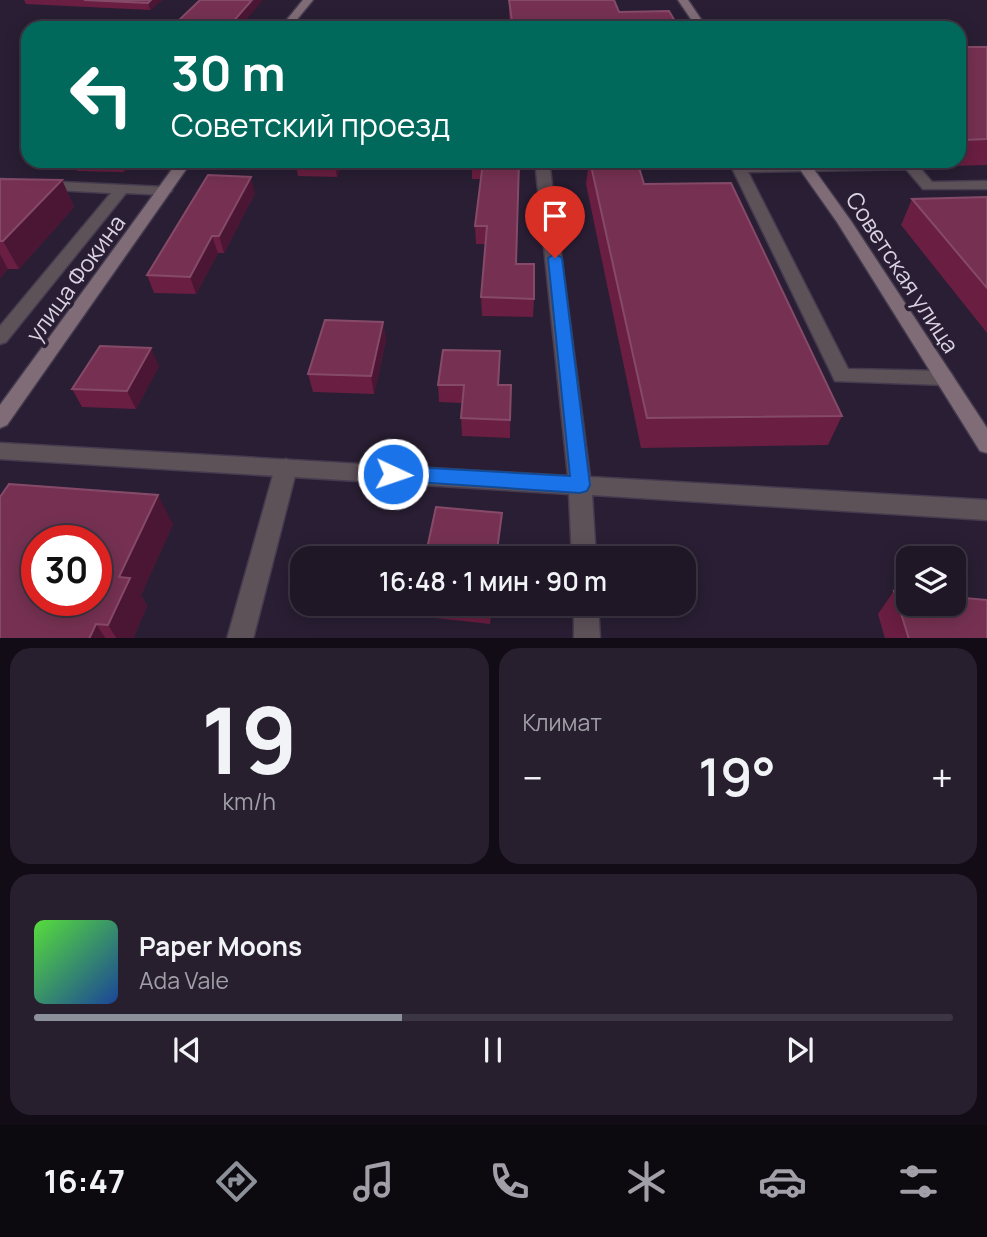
<!DOCTYPE html>
<html lang="ru">
<head>
<meta charset="utf-8">
<style>
	:root { --surface:#1f1626; --page:#271f2e; --text:#f1f3f6; --muted:#a19fa7; --line:#3c3543; --accent:#8c9099 }
	body { margin:0; font-family:Manrope,sans-serif; background:var(--page); color:var(--text); height:100vh; display:flex; flex-direction:column; font-size:26px; white-space:nowrap }
	* { box-sizing:border-box; margin:0 }
	p { font-size:23px; color:var(--muted) }
	.icon { flex:none; width:38px; height:38px; fill:none; stroke:currentColor; stroke-width:2; stroke-linecap:round; stroke-linejoin:round }
	.map { position:relative; height:638px; overflow:hidden }
	.details { display:flex; flex-direction:column; gap:10px; padding:10px; background:#110c15; flex:1 }
	.details>* { flex:none }
	.banner { position:absolute; left:21px; top:21px; width:945px; height:147px; border-radius:21px; box-shadow:0 4px 18px #0003,0 0 0 2px var(--line); background:#00695c; color:#fff; overflow:hidden }
	.buttons { position:absolute; left:896px; top:546px; display:grid; gap:14px }
	.buttons a { display:grid; place-items:center; width:70px; height:70px; border-radius:14px; background:var(--surface); box-shadow:0 4px 18px #0003,0 0 0 2px var(--line); font-size:35px }
	.speed { position:absolute; left:21px; top:525px; display:flex; gap:14px; font-size:35px; font-weight:700; text-align:center }
	.speed>* { display:grid; place-content:center; width:91px; height:91px; border-radius:50%; background:var(--surface); box-shadow:0 4px 18px #0003,0 0 0 2px var(--line); line-height:1 }
	.speed .limit { border:10px solid #d22; background:#fff; color:#111 }
	.pin { position:absolute; display:grid; place-items:center; width:60px; height:60px; color:#fff; margin:-72px -30px; border-radius:50% 50% 50% 0; rotate:-45deg; box-shadow:0 0 7px #0007 }
	.pin .icon { rotate:45deg }
	.me { position:absolute; width:77px; margin:-38px; rotate:93deg; stroke-linejoin:round; filter:drop-shadow(0 0 5px #0008) }
	.turn { display:flex; align-items:center; gap:24px; height:147px; padding:0 35px; font-size:32px }
	.turn .icon { width:91px; height:91px; stroke-width:2.5 }
	.turn b { display:block; font-size:49px; line-height:60px }
	.big { font-size:52px; font-weight:600; line-height:1.1 }
	.details .card { flex:1; display:flex; flex-direction:column; justify-content:center; gap:10px; min-width:0; padding:0 24px; border-radius:21px; background:var(--page) }
	.details .dial { align-items:center; gap:0 }
	.dial b { font-size:91px; line-height:1 }
	.song { display:flex; align-items:center; gap:21px }
	.cover { width:84px; height:84px; border-radius:10px; background:linear-gradient(135deg,hsl(110 70% 55%),hsl(220 70% 35%)) }
	.played { height:7px; border-radius:4px; background:linear-gradient(90deg,var(--accent) 40%,var(--line) 40%) }
	.keys { display:flex; justify-content:space-around; direction:ltr }
	.heat { display:flex; justify-content:space-between; align-items:center; font-size:38px; direction:ltr }
	.details .tiles { flex:1; display:grid; gap:10px; grid-template-columns:1fr 1fr }
	.card:last-child { grid-column:span 2 }
	.trip { position:absolute; left:290px; top:546px; width:406px; height:70px; border-radius:21px; background:var(--surface); box-shadow:0 4px 18px #0003,0 0 0 2px var(--line); font-weight:600; line-height:70px; text-align:center }
	.dock { display:flex; height:112px; justify-content:space-around; align-items:center; background:#0c090f; color:var(--muted) }
	.dock .icon { width:49px; height:49px }
	.dock .on { color:var(--accent) }
	.dock b { font-size:32px; color:var(--text) }
	.map>svg:first-child { display:block }
	.lines { fill:none; stroke-linecap:round; stroke-linejoin:round }
	.lane-casing { stroke:#453b4f; stroke-width:3 }
	.street-casing { stroke:#453b4f; stroke-width:3 }
	.secondary-casing { stroke:#453b4f; stroke-width:3 }
	.lane { fill:#5e5259; fill-rule:evenodd }
	.street { fill:#5e5259; fill-rule:evenodd }
	.secondary { fill:#7f6c77; fill-rule:evenodd }
	.wall { fill:#6a1e41 }
	.shaded-wall { fill:#4b1634 }
	.building { fill:#763152; stroke:#864a69; stroke-width:2; fill-rule:evenodd }
	.route { fill:#1a73e8; stroke:#114b97; stroke-width:2 }
	.labels { text-anchor:middle; dominant-baseline:central; stroke-width:7; stroke-linejoin:round; paint-order:stroke }
	.street-label { font-size:23px; fill:#d9d2e1; stroke:#291e33 }
</style>
</head>
<body>
<div class="map">
<svg width="987" height="639" viewBox="0 0 987 639">
	<rect width="100%" height="100%" fill="#291e33"/>
	<g class="lines">
		<defs>
			<path id="lane" d="M914,161L932,182L987,181V189H923L906,169L748,172L848,369L944,371L951,373L954,378L951,383L944,385L835,381L732,168L739,164Z
				M0,179L165,187L172,191L165,195L126,193L6,342L0,344V326L111,193L0,187Z
				M286,459L294,462L297,468L253,639H227L275,468L278,462Z"/>
			<path id="street" d="M535,161H549L590,477L987,500V520L592,495L596,558H572L569,494L0,459V443L568,476Z
				M574,604H598L600,639H574Z"/>
			<path id="secondary" d="M303,0H313L290,28H280Z
				M678,0H688L707,28H697Z
				M178,161H192L7,425L0,428V405Z
				M794,161H808L851,221L987,428V453L980,451L837,222Z"/>
		</defs>
		<use href="#lane" class="lane-casing"/>
		<use href="#street" class="street-casing"/>
		<use href="#secondary" class="secondary-casing"/>
		<use href="#lane" class="lane"/>
		<use href="#street" class="street"/>
		<use href="#secondary" class="secondary"/>
	</g>
	<path class="wall" d="M24,0H162L150,10L26,4Z
		M200,0L239,28H177L176,23Z
		M509,0L619,12L679,28H511L509,16Z
		M959,47H987V165L952,166L947,161H959Z
		M72,161H133L124,172L77,171Z
		M295,161H343L337,177L298,176Z
		M472,161H519L516,264L534,299L533,317L482,316L481,297L486,244H476L475,226L481,179H472Z
		M589,161H637L644,184L842,416L828,445L641,448L586,184Z
		M0,179L62,180L74,207L19,269H8L0,278Z
		M255,193L224,253H218L196,294L154,293L147,275Z
		M987,197V333L901,225L912,199Z
		M383,322L386,340L374,394L313,392L308,374Z
		M500,351L499,385H511L510,438L462,436L461,418L463,403L439,402L438,385Z
		M159,366L136,409L82,407L72,389Z
		M173,524L141,595L147,606L133,639H0Z
		M894,591L987,639H885L878,614Z
		M416,604H492L490,624L417,616Z"/>
	<path class="shaded-wall" d="M151,0H162L150,10L148,3Z
		M252,0H263L239,28H231V24Z
		M120,161H133L124,172Z
		M334,161H343L337,177Z
		M251,177L255,193L224,253L219,236Z
		M62,180L74,207L19,269L3,241Z
		M212,236L218,253L196,294L190,277Z
		M0,254L8,269L0,278Z
		M383,322L386,340L374,394L371,376Z
		M151,348L159,366L136,409L127,391Z
		M158,495L173,524L141,595L147,606L133,639H117L108,625L119,577Z
		M502,513L497,558H496Z
		M96,624L106,639H89Z"/>
	<path class="building" d="M84,0H151L148,3Z
		M200,0H252L231,24L176,23Z
		M509,0H614L619,12L669,11L679,28H513Z
		M959,47H987V139L964,140L959,134V56H964L959,52Z
		M472,161H519L516,264H534V299L481,297L487,226H475L483,162Z
		M590,161H637L644,184L731,183L842,416L647,418Z
		M208,175L251,177L219,236H212L190,277L147,275Z
		M0,179L62,180L3,241H0Z
		M987,197V288L912,199Z
		M325,320L383,322L371,376L308,374Z
		M100,346L151,348L127,391L72,389Z
		M443,350L500,351L498,385H511L510,420L461,418L464,385H438Z
		M9,484L158,495L119,577L130,578L108,625L96,624L89,639H0V497ZM37,541H96V600H37Z
		M436,507L502,513L496,558H425Z
		M894,591L908,593V604H954V597L987,600V639H909Z
		M416,604H491L489,615L415,607Z"/>
	<path class="route" d="M555,254L562,258L590,485L587,491L580,493L386,480L383,474L386,468L393,466L570,476L548,258Z"/>
	<g class="labels">
		<g class="street-label">
			<text transform="translate(903 272) rotate(57)">Советская улица</text>
			<text transform="translate(75 278) rotate(-54)">улица Фокина</text>
		</g>
	</g>
</svg>
<div class="buttons">
<a><svg class="icon" aria-label="layers" viewBox="0 0 24 24"><path d="M12 4l9 5-9 5-9-5zM3 14l9 5 9-5"/></svg></a>
</div>
<div class="speed"><div class="limit">30</div></div>
<div class="pin" style="left:555px;top:258px;background:#d93025"><svg class="icon" aria-label="arrive" viewBox="0 0 24 24"><path d="M6 21V4h12l-3 4 3 4H6"/></svg></div>
<svg class="me" style="left:393px;top:474px" viewBox="-20 -20 40 40"><circle r="17" fill="#1a73e8" stroke="#fff" stroke-width="3"/><path d="M0-11L8 9 0 5-8 9z" fill="#fff"/></svg>
<div class="trip">16:48 · 1 мин · 90 m</div>
<div class="banner">
<div class="turn"><svg class="icon" aria-label="left" viewBox="0 0 24 24"><path d="M17 20v-9H6M10 6l-5 5 5 5"/></svg><div><b>30 m</b>Советский проезд</div></div>
</div>
</div>
<section class="details">
<div class="tiles">
<div class="card dial"><b>19</b><p>km/h</p></div>
<div class="card"><p>Климат</p>
<div class="heat"><a>−</a><b class="big">19°</b><a>+</a></div>
</div>
<div class="card">
<div class="song"><i class="cover"></i><div><b>Paper Moons</b><p>Ada Vale</p></div></div>
<div class="played"></div>
<div class="keys"><svg class="icon" aria-label="previous" viewBox="0 0 24 24"><path d="M18 5L8 12l10 7zM5 5v14"/></svg><svg class="icon" aria-label="pause" viewBox="0 0 24 24"><path d="M8 5v14M16 5v14"/></svg><svg class="icon" aria-label="next" viewBox="0 0 24 24"><path d="M6 5l10 7-10 7zM19 5v14"/></svg></div>
</div>
</div>
</section>
<nav class="dock">
<b>16:47</b>
<svg class="icon on" aria-label="directions" viewBox="0 0 24 24"><path d="M12 3l9 9-9 9-9-9zM9 14v-3h6M13 9l2 2-2 2"/></svg>
<svg class="icon" aria-label="music" viewBox="0 0 24 24"><path d="M9 18V5l10-2v13"/><circle cx="6" cy="18" r="3"/><circle cx="16" cy="16" r="3"/></svg>
<svg class="icon" aria-label="phone" viewBox="0 0 24 24"><path d="M5 4h4l2 5-3 2q2 4 5 5l2-3 5 2v4C11 20 4 13 5 4z"/></svg>
<svg class="icon" aria-label="climate" viewBox="0 0 24 24"><path d="M12 3v18M4 7l16 10M4 17L20 7"/></svg>
<svg class="icon" aria-label="car" viewBox="0 0 24 24"><path d="M5 17H2v-5l4-1 3-4h7l3 4 3 1v5h-3M9 17h6M6 11h13"/><circle cx="7" cy="17" r="2"/><circle cx="17" cy="17" r="2"/></svg>
<svg class="icon" aria-label="filters" viewBox="0 0 24 24"><path d="M4 7h16M4 17h16"/><circle cx="9" cy="7" r="2"/><circle cx="15" cy="17" r="2"/></svg>
</nav>
</body>
</html>
